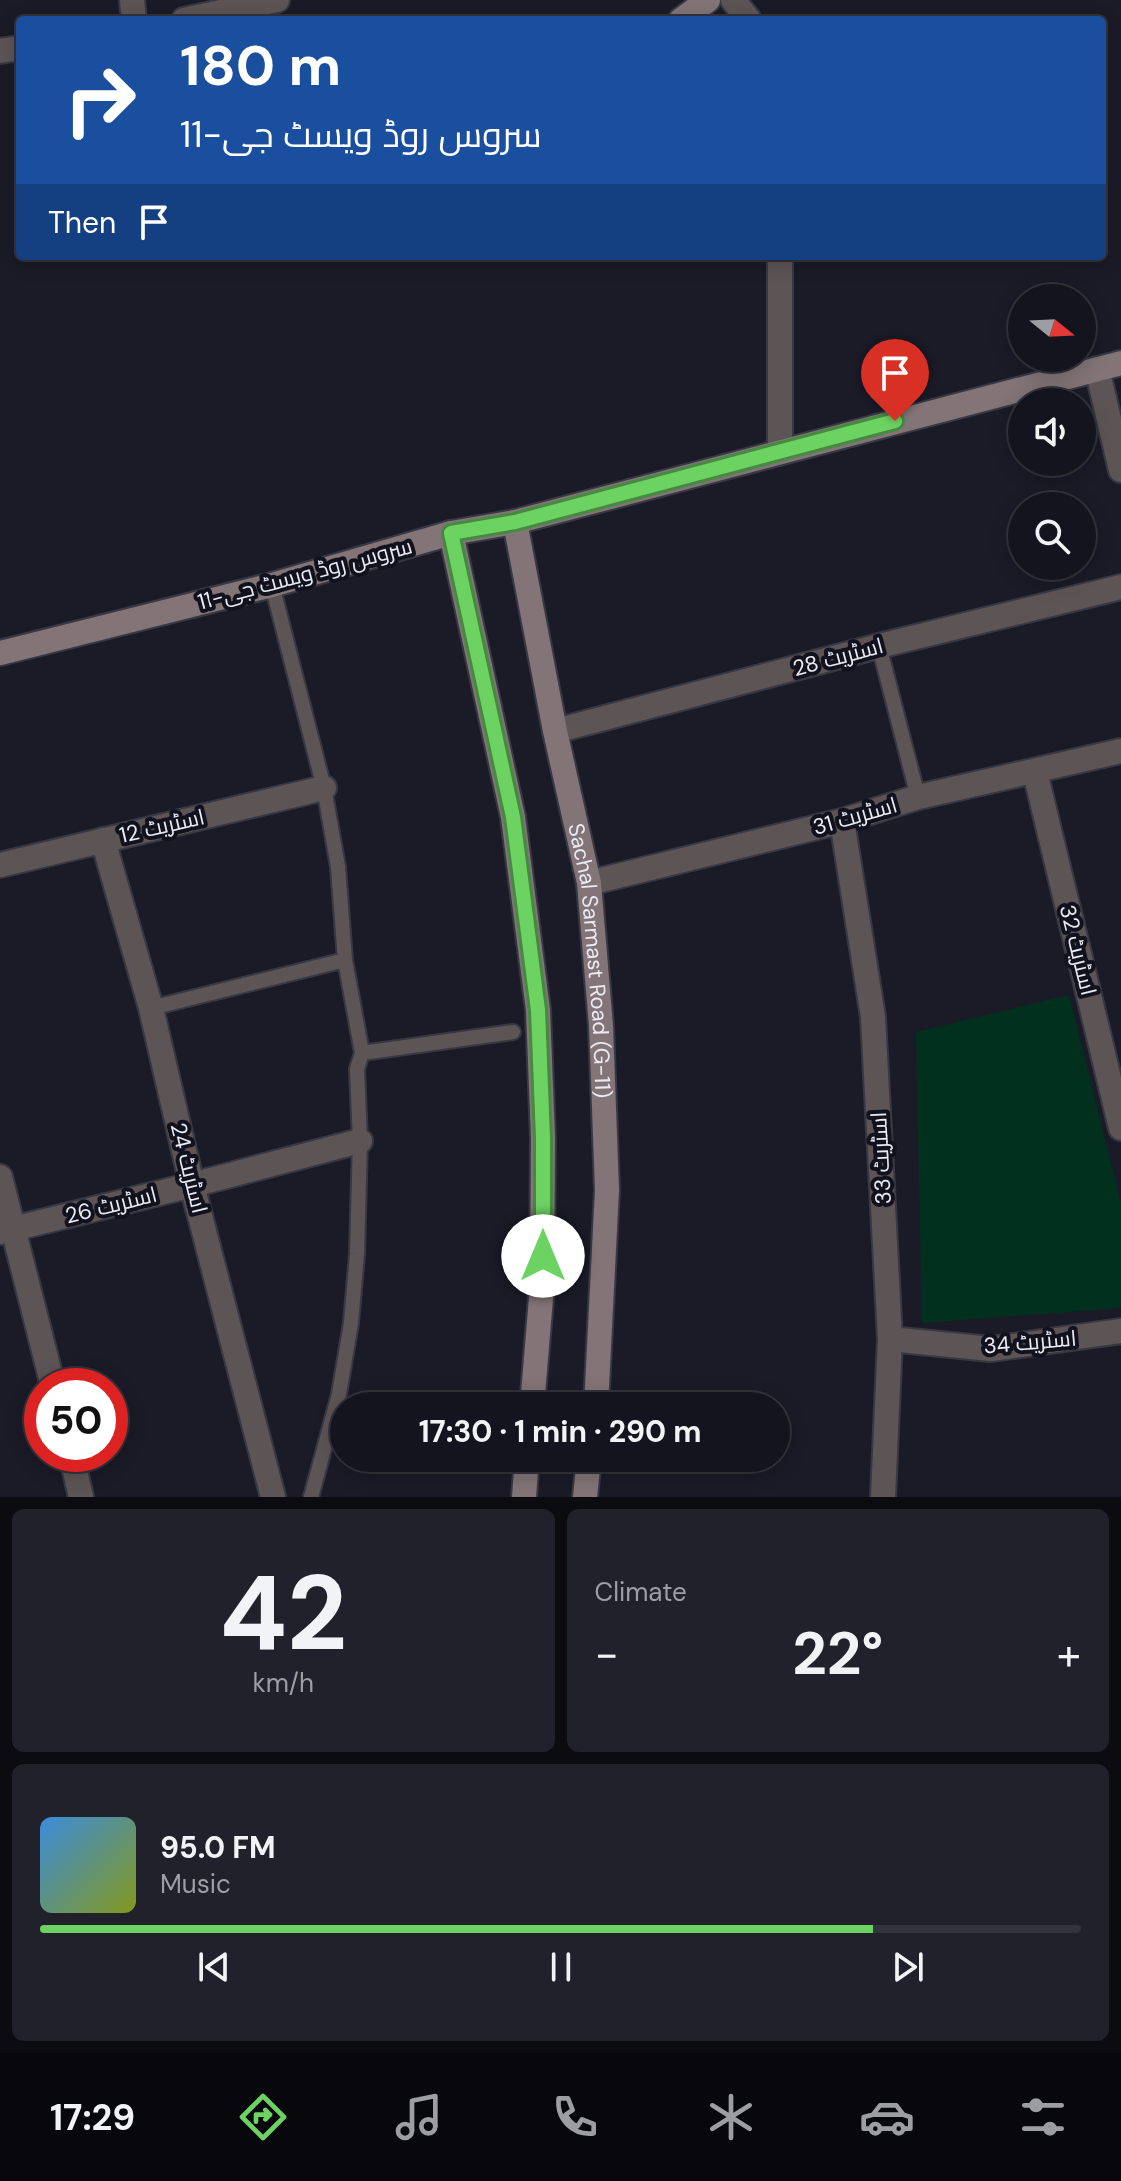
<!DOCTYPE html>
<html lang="en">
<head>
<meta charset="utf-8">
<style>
	:root { --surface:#14141e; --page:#21212b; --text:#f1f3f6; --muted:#9d9ea4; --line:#33333c; --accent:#6cd362 }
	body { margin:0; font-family:"DM Sans",Cairo,sans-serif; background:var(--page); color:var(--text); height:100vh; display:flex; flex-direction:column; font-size:30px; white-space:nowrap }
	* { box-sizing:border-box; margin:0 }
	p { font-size:26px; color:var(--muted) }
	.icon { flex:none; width:44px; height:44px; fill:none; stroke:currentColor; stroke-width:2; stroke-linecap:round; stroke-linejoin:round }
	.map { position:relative; height:1497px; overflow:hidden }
	.drawer { display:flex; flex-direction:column; gap:12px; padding:12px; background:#0b0b10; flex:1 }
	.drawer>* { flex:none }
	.guide { position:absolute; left:16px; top:16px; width:1090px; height:244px; border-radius:8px; box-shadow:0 4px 20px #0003,0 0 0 2px var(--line); background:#1a4fa0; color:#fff; overflow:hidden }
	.needle { width:52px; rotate:108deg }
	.tools { position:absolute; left:1008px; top:284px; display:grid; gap:16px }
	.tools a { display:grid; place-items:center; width:88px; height:88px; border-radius:50%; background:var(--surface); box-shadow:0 4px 20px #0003,0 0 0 2px var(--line); font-size:40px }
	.speed { position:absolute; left:24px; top:1368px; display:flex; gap:16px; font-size:40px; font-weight:700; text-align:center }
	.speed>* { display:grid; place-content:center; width:104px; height:104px; border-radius:50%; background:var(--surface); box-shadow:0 4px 20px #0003,0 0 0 2px var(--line); line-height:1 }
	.speed .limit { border:12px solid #d22; background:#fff; color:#111 }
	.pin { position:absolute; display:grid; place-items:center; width:68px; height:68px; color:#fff; margin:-82px -34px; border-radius:50% 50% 50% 0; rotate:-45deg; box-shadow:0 0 8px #0007 }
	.pin .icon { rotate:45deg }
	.me { position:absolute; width:88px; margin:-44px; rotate:0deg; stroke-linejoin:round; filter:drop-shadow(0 0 6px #0008) }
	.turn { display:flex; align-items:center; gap:28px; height:168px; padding:0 32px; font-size:36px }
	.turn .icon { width:104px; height:104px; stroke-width:2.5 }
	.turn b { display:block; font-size:56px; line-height:68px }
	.then { display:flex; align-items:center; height:76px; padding:0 32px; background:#0003; gap:16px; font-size:30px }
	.big { font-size:60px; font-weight:700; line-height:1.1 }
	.drawer .widget { flex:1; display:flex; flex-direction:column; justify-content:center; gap:12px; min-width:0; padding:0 28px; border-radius:12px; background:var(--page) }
	.drawer .dial { align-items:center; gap:0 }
	.dial b { font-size:104px; line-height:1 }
	.song { display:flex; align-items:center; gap:24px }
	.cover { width:96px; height:96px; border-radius:12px; background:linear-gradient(135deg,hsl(210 70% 55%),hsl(70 70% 35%)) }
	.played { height:8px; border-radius:4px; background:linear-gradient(90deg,var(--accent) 80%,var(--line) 80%) }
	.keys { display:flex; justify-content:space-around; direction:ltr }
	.heat { display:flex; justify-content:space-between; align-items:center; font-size:44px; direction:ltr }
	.drawer .tiles { flex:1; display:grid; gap:12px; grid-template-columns:1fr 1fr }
	.widget:last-child { grid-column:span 2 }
	.trip { position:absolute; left:330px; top:1392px; width:460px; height:80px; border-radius:40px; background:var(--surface); box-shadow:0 4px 20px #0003,0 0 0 2px var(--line); font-weight:700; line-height:80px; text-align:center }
	.tab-bar { display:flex; height:128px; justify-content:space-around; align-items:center; background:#08080c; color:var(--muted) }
	.tab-bar .icon { width:56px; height:56px }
	.tab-bar .current { color:var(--accent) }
	.tab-bar b { font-size:36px; color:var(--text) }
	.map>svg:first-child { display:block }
	.green { fill:#01301e }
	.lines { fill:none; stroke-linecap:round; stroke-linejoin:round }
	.lane-casing { stroke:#383844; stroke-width:18 }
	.street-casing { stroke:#383844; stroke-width:28 }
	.secondary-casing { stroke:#383844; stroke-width:28 }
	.lane { stroke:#5d5456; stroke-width:14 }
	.street { stroke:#5d5456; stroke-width:24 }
	.secondary { stroke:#827477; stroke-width:24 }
	.route-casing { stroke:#468940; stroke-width:20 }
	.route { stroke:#6cd362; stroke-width:14 }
	.labels { text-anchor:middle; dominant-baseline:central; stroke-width:8; stroke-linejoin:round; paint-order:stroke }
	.street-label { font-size:22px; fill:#eaeaf3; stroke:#12121f }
</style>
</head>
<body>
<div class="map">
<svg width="1121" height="1497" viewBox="0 0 1121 1497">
	<rect width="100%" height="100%" fill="#1b1b28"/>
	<path class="green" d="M1069,995L1121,1204V1308L922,1323L916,1032Z"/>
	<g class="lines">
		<defs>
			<path id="lane" d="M272,585L324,788L338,867L345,960L362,1053L357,1069L360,1141L357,1254L351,1323L339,1394L311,1497
				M879,646L918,797
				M151,1008L345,960
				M362,1053L513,1032"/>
			<path id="street" d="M132,0L134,20
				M733,0L749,20
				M184,20L277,0
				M0,51L20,48
				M1097,369L1121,470
				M780,451V256
				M555,731L879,646L1121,587
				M1035,772L1121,1128
				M842,821L873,1017L890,1339L883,1497
				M103,840L151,1008L192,1185L273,1497
				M0,865L324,788
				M589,883L842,821L918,797L1121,751
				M0,1177L53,1386
				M0,1232L192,1185L360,1141
				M890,1339L991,1349L1121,1331
				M71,1454L81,1497"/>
			<g id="secondary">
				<path d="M681,20L708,0"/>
				<path id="s1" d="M515,522L555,731L589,883L601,1026L607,1190L596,1406"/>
				<path d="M451,533L513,817L538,1010L543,1138L542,1286L532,1406"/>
				<path d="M0,653L272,585L451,533L515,522L1121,363"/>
				<path d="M524,1497L527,1458"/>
				<path d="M585,1497L589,1458"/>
			</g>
		</defs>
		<use href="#lane" class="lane-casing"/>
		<use href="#street" class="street-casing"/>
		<use href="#secondary" class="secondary-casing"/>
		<use href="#lane" class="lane"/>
		<use href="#street" class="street"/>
		<use href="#secondary" class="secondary"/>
	</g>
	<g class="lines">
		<defs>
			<path id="route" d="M543,1256V1138L538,1010L513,817L451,533L515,522L895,421"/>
		</defs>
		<use href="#route" class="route-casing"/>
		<use href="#route" class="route"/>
	</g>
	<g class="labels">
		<g class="street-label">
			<text transform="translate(305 574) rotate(-15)">سروس روڈ ویسٹ جی-11</text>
			<text transform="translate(838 657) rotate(-15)">اسٹریٹ 28</text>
			<text transform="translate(855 816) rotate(-16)">اسٹریٹ 31</text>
			<text transform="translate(162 826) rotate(-13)">اسٹریٹ 12</text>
			<text transform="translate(1078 950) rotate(76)">اسٹریٹ 32</text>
			<text stroke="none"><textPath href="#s1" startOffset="446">Sachal Sarmast Road (G-11)</textPath></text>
			<text transform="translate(881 1158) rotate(-93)">اسٹریٹ 33</text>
			<text transform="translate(189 1168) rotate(76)">اسٹریٹ 24</text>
			<text transform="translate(111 1205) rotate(-14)">اسٹریٹ 26</text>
			<text transform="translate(1030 1342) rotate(-5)">اسٹریٹ 34</text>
		</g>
	</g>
</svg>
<div class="tools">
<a><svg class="needle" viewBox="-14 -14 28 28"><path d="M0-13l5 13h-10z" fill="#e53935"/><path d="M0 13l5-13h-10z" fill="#9d9ea4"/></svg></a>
<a><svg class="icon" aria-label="sound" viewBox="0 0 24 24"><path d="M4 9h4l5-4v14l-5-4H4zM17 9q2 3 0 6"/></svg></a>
<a><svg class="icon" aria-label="search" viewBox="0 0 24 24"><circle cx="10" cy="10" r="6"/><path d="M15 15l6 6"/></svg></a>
</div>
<div class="speed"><div class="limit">50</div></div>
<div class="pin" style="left:895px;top:421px;background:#d93025"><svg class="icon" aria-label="arrive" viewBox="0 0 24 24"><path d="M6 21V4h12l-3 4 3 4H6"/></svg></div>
<svg class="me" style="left:543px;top:1256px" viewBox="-20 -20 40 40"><circle r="19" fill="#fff"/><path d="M0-13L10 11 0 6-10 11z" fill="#6cd362"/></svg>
<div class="trip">17:30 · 1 min · 290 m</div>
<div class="guide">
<div class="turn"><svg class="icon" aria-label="right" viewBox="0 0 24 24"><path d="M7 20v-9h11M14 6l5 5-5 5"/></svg><div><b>180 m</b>سروس روڈ ویسٹ جی-11</div></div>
<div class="then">Then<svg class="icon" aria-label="arrive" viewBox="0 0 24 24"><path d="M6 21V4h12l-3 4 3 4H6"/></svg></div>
</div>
</div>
<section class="drawer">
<div class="tiles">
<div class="widget dial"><b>42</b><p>km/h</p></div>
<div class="widget"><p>Climate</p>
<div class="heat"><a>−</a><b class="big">22°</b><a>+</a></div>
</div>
<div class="widget">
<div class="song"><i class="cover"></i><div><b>95.0 FM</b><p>Music</p></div></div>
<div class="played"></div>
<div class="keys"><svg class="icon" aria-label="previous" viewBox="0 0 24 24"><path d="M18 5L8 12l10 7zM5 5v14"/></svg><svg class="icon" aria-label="pause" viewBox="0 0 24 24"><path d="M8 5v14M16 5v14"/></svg><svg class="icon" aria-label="next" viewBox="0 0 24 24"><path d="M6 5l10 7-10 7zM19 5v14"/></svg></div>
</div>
</div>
</section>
<nav class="tab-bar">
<b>17:29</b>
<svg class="icon current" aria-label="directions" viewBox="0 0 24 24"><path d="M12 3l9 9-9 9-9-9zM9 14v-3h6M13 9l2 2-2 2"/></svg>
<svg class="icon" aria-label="music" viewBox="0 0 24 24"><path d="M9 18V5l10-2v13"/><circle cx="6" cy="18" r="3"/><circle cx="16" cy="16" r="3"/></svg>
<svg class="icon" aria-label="phone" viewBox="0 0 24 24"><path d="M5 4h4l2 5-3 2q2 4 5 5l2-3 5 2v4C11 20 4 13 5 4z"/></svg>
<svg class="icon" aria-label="climate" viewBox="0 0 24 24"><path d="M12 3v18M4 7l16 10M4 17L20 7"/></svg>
<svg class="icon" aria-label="car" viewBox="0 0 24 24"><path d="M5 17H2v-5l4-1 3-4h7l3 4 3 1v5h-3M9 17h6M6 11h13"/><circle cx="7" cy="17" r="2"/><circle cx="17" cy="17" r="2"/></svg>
<svg class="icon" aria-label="filters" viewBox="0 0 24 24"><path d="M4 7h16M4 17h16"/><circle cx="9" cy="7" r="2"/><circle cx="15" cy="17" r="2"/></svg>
</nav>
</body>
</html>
